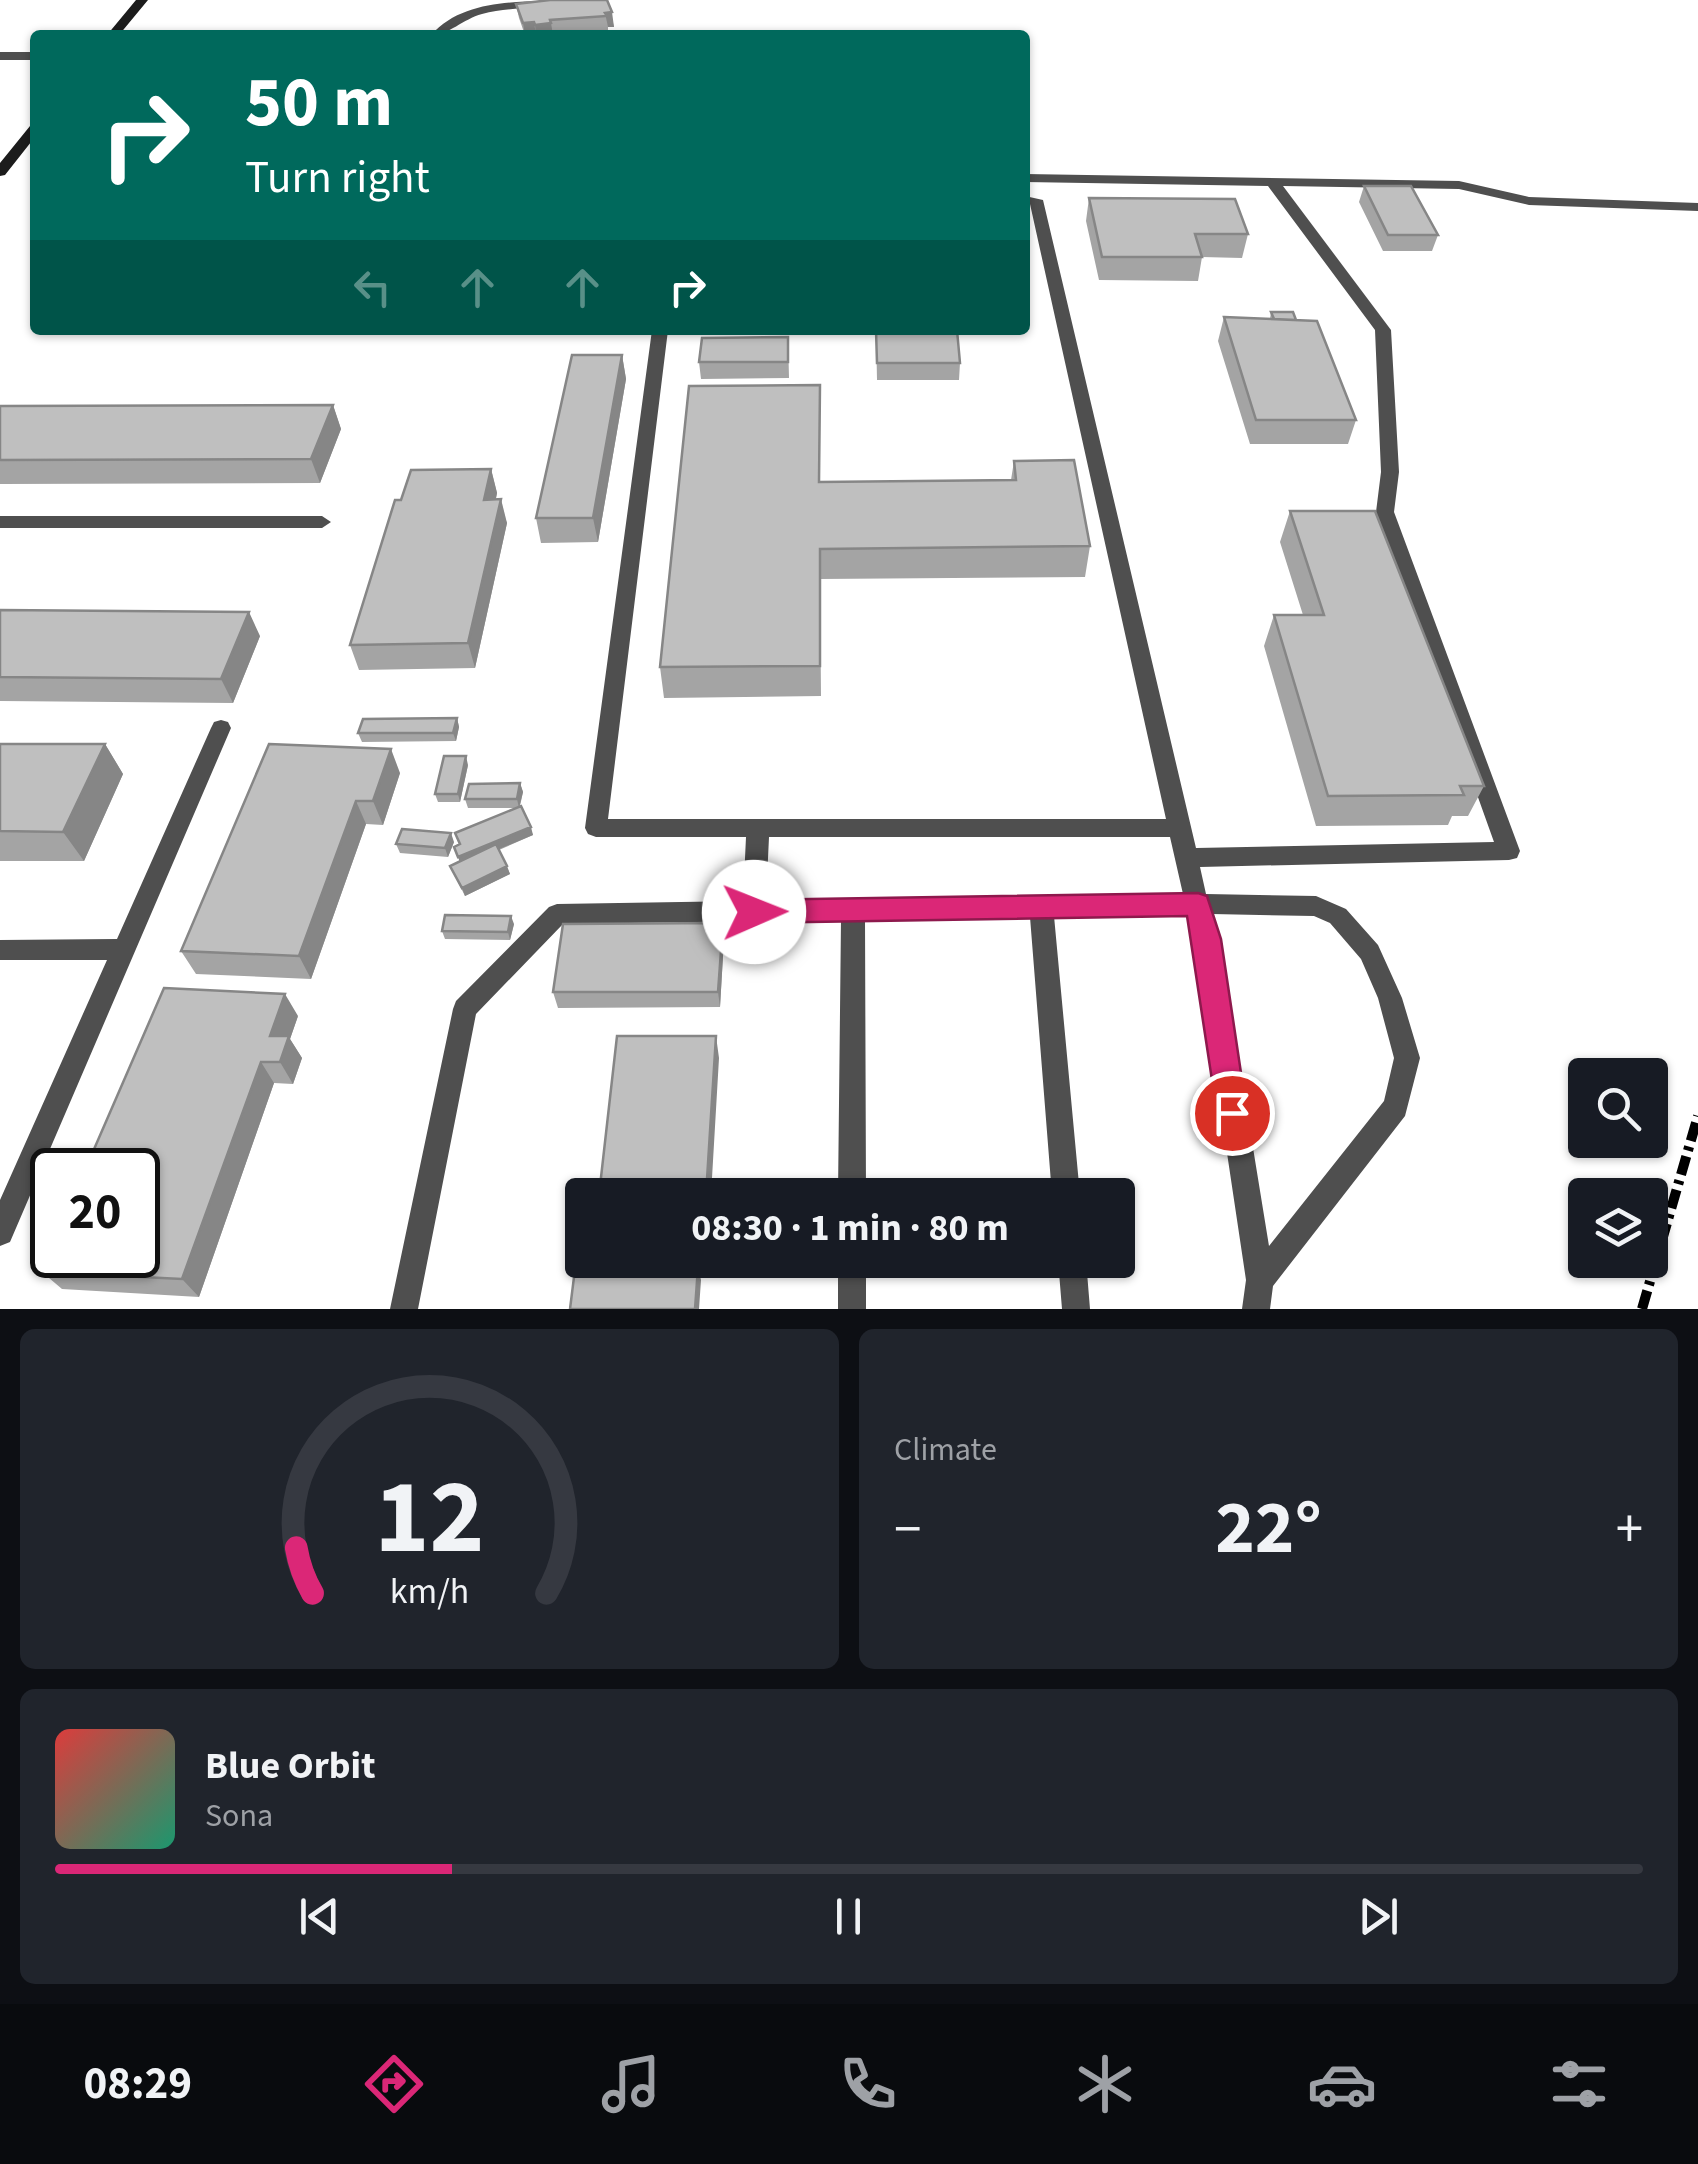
<!DOCTYPE html>
<html lang="en">
<head>
<meta charset="utf-8">
<style>
	:root { --surface:#171b24; --page:#20242c; --text:#f1f3f6; --muted:#9ea1a6; --line:#363941; --accent:#db2777 }
	body { margin:0; font-family:"Source Sans 3",sans-serif; background:var(--page); color:var(--text); height:100vh; display:flex; flex-direction:column; font-size:38px; white-space:nowrap }
	* { box-sizing:border-box; margin:0 }
	p { font-size:32px; color:var(--muted) }
	.icon { flex:none; width:55px; height:55px; fill:none; stroke:currentColor; stroke-width:2; stroke-linecap:round; stroke-linejoin:round }
	.map { position:relative; height:1309px; overflow:hidden }
	.sheet { display:flex; flex-direction:column; gap:20px; padding:20px; background:#0d0f14; flex:1 }
	.sheet>* { flex:none }
	.banner { position:absolute; left:30px; top:30px; width:1000px; height:305px; border-radius:10px; box-shadow:0 2px 8px #0004; background:#00695c; color:#fff; overflow:hidden }
	.fabs { position:absolute; left:1568px; top:1058px; display:grid; gap:20px }
	.fabs a { display:grid; place-items:center; width:100px; height:100px; border-radius:10px; background:var(--surface); box-shadow:0 2px 8px #0004; font-size:50px }
	.speed { position:absolute; left:30px; top:1148px; display:flex; gap:20px; font-size:50px; font-weight:700; text-align:center }
	.speed>* { display:grid; place-content:center; width:130px; height:130px; border-radius:50%; background:var(--surface); box-shadow:0 2px 8px #0004; line-height:1 }
	.speed .limit { border:5px solid #111; border-radius:15px; background:#fff; color:#111 }
	.pin { position:absolute; display:grid; place-items:center; width:85px; height:85px; color:#fff; margin:-42px; border:5px solid #fff; border-radius:50%; box-shadow:0 2px 10px #0007 }
	.me { position:absolute; width:110px; margin:-55px; rotate:89deg; stroke-linejoin:round; filter:drop-shadow(0 0 8px #0008) }
	.turn { display:flex; align-items:center; gap:35px; height:210px; padding:0 50px; font-size:45px }
	.turn .icon { width:130px; height:130px; stroke-width:2.5 }
	.turn b { display:block; font-size:70px; line-height:85px }
	.lanes { display:flex; align-items:center; height:95px; padding:0 50px; background:#0003; justify-content:center; gap:50px; direction:ltr }
	.lanes .off { opacity:.35 }
	.big { font-size:75px; font-weight:700; line-height:1.1 }
	.sheet .card { flex:1; display:flex; flex-direction:column; justify-content:center; gap:15px; min-width:0; padding:0 35px; border-radius:15px; background:var(--page) }
	.sheet .dial { align-items:center; gap:0 }
	.dial svg { height:260px; overflow:visible; fill:none; stroke:var(--line); stroke-width:7; stroke-linecap:round; text-anchor:middle }
	.dial text { fill:var(--text); stroke:none }
	.song { display:flex; align-items:center; gap:30px }
	.cover { width:120px; height:120px; border-radius:15px; background:linear-gradient(135deg,hsl(0 70% 55%),hsl(160 70% 35%)) }
	.played { height:10px; border-radius:5px; background:linear-gradient(90deg,var(--accent) 25%,var(--line) 25%) }
	.keys { display:flex; justify-content:space-around; direction:ltr }
	.heat { display:flex; justify-content:space-between; align-items:center; font-size:55px; direction:ltr }
	.sheet .tiles { flex:1; display:grid; gap:20px; grid-template-columns:1fr 1fr }
	.card:last-child { grid-column:span 2 }
	.trip { position:absolute; left:565px; top:1178px; width:570px; height:100px; border-radius:10px; background:var(--surface); box-shadow:0 2px 8px #0004; font-weight:700; line-height:100px; text-align:center }
	.dock { display:flex; height:160px; justify-content:space-around; align-items:center; background:#090b0e; color:var(--muted) }
	.dock .icon { width:70px; height:70px }
	.dock .on { color:var(--accent) }
	.dock b { font-size:45px; color:var(--text) }
	.map>svg:first-child { display:block }
	.lines { fill:none; stroke-linecap:round; stroke-linejoin:round }
	.service { fill:#4f4f4f; fill-rule:evenodd }
	.minor { fill:#4f4f4f; fill-rule:evenodd }
	.secondary { fill:#1c1c1c; fill-rule:evenodd }
	.rail { stroke:#000; stroke-width:10; stroke-dasharray:19 6 4 6; stroke-linecap:butt }
	.wall { fill:#a4a4a4 }
	.shaded-wall { fill:#868686 }
	.building { fill:#bfbfbf; stroke:#868686; stroke-width:2.5 }
	.route { fill:#db2777; stroke:#8e194d; stroke-width:2.5 }
</style>
</head>
<body>
<div class="map">
<svg width="1698" height="1309" viewBox="0 0 1698 1309">
	<rect width="100%" height="100%" fill="#fff"/>
	<g class="lines">
		<path class="service" d="M542,1L548,4L546,6C525,9 503,8 482,14C463,19 449,35 431,35C459,4 502,2 542,1Z
			M1025,174L1459,181L1529,197L1698,203V211L1529,205L1459,189L1283,186L1391,330L1399,472L1394,512L1520,851L1517,858L1509,860L1200,867L1206,894L1316,896L1346,909L1378,945L1402,998L1420,1058L1405,1116L1273,1286L1270,1309H1242L1246,1280L1195,939L1188,914L1054,916L1080,1195H1052L1030,917L865,919L866,1195H838L841,920L563,924L476,1014L418,1309H390L453,1009L456,1001L549,907L557,904L743,901L746,837H596L588,834L585,828L652,330H668L608,819H1166L1030,204H1025V196L1043,200L1196,848L1494,842L1376,512L1381,472L1375,330L1268,186L1025,182ZM769,837H1170L1183,894L766,901ZM1212,914L1314,916L1330,923L1361,959L1378,998L1394,1058L1384,1101L1269,1246L1219,939Z
			M0,516H322L331,522L322,528H0Z
			M221,720L228,722L231,728L10,1242L0,1246V1200L107,960H0V940L117,939L211,728L214,722Z
			M838,1260H866V1309H838Z
			M1058,1260H1086L1090,1309H1062Z"/>
		<path class="minor" d="M0,52H35V60H0Z"/>
		<path class="secondary" d="M136,0H148L119,35H107Z
			M35,125V137L5,175L0,176V163L30,126Z"/>
		<path class="rail" d="M1642,1309L1698,1116"/>
	</g>
	<path class="wall" d="M607,0L614,27H608V31L553,35H525L519,18L516,4Z
		M1364,186L1438,235L1432,251H1383L1359,202Z
		M1089,198L1248,234L1242,258L1202,257L1198,281L1099,280L1086,221Z
		M1271,312L1296,320L1356,420L1348,444H1250L1218,341L1224,317L1270,319Z
		M876,330L960,363L959,380H877Z
		M788,337L789,378L701,379L699,362Z
		M622,355L626,379L598,542L541,543L536,518Z
		M333,405L341,429L320,483L0,484V406Z
		M1014,461L1090,546L1085,577L820,579L821,696L664,698L660,667L820,482L1011,480Z
		M491,469L497,493L496,499L507,523L475,668L359,670L350,645L401,500Z
		M1290,511L1484,786L1468,816H1452L1448,825L1316,826L1264,646L1274,615H1303L1280,542Z
		M0,610L260,636L233,703L0,701Z
		M457,718L459,727L456,741L362,742L358,733Z
		M0,744H105L123,774L84,861H0Z
		M269,744L400,773L383,825L366,824L311,979L196,974L181,951Z
		M468,765L460,802H438L435,794Z
		M520,783L523,792L520,806L533,835L499,850L510,874L465,896L450,866L460,862L454,847L459,845L455,833L516,808H468L465,799Z
		M454,842L448,857L400,853L396,844Z
		M723,923L724,939L720,1007L558,1008L553,992Z
		M514,924L510,940L445,939L442,931Z
		M298,1016L290,1039L302,1058L293,1084L274,1083L199,1297L62,1289L42,1272L138,1170Z"/>
	<path class="shaded-wall" d="M612,12L614,27H608L605,13Z
		M534,22L536,35H525L523,23Z
		M551,23L553,35H536L535,25Z
		M622,355L626,379L598,542L593,518Z
		M333,405L341,429L320,483L311,459Z
		M491,469L497,493L490,524L484,500Z
		M501,499L507,523L475,668L468,643Z
		M249,612L260,636L233,703L221,679Z
		M457,718L459,727L456,741L453,733Z
		M105,744L123,774L84,861L63,832Z
		M391,749L400,773L383,825L373,801Z
		M466,756L468,765L460,802L458,794Z
		M520,783L523,792L519,808L517,799Z
		M356,801L366,824L311,979L299,956Z
		M531,827L533,835L461,865L458,857Z
		M451,833L454,842L448,857L445,848Z
		M507,866L510,874L465,896L462,888Z
		M511,916L514,924L510,940L508,932Z
		M723,923L724,939L720,1007L718,992Z
		M285,994L298,1016L290,1039L302,1058L293,1084L280,1062L270,1036Z
		M716,1036L719,1058L711,1195H706Z
		M261,1062L274,1083L199,1297L182,1279Z
		M698,1267L701,1280L699,1309H695Z"/>
	<path class="building" d="M550,0H607L612,12L605,13L607,16L550,20L551,23L535,25L534,22L523,23L516,4Z
		M1364,186H1411L1438,235H1388Z
		M1089,198L1235,199L1248,234H1195L1202,257H1102Z
		M1271,312H1293L1296,320L1274,319Z
		M1224,317L1317,321L1356,420H1256Z
		M876,330H957L960,363H877Z
		M788,337V362H699L702,338Z
		M572,355H622L593,518H536Z
		M820,385L819,482L1016,480L1014,461L1074,460L1090,546L820,549V666L660,667L689,386Z
		M333,405L311,459L0,460V406Z
		M491,469L484,500L501,499L468,643L350,645L395,500H401L411,470Z
		M1290,511H1375L1484,786H1460L1464,795L1328,796L1274,615H1324Z
		M0,610L249,612L221,679L0,677Z
		M457,718L453,733H358L363,719Z
		M0,744H105L63,832L0,831Z
		M269,744L391,749L373,801H356L299,956L181,951Z
		M444,756H466L458,794H435Z
		M520,783L517,799H465L469,784Z
		M521,806L531,827L458,857L454,847L460,844L455,833Z
		M402,829L451,833L445,848L396,844Z
		M496,844L507,866L462,888L450,866Z
		M445,915L511,916L508,932L442,931Z
		M723,923L718,992H553L563,924Z
		M164,988L285,994L270,1036H289L280,1062H261L182,1279L42,1272L52,1246V1255H138V1170H85Z
		M617,1036H716L706,1195H599Z
		M698,1267L695,1309H570L575,1269Z"/>
	<path class="route" d="M1198,893L1207,896L1221,939L1247,1113L1242,1123L1232,1127L1221,1123L1217,1113L1187,916L754,923L745,920L741,912L745,903L754,900Z"/>
</svg>
<div class="fabs">
<a><svg class="icon" aria-label="search" viewBox="0 0 24 24"><circle cx="10" cy="10" r="6"/><path d="M15 15l6 6"/></svg></a>
<a><svg class="icon" aria-label="layers" viewBox="0 0 24 24"><path d="M12 4l9 5-9 5-9-5zM3 14l9 5 9-5"/></svg></a>
</div>
<div class="speed"><div class="limit">20</div></div>
<div class="pin" style="left:1232px;top:1113px;background:#d93025"><svg class="icon" aria-label="arrive" viewBox="0 0 24 24"><path d="M6 21V4h12l-3 4 3 4H6"/></svg></div>
<svg class="me" style="left:754px;top:912px" viewBox="-20 -20 40 40"><circle r="19" fill="#fff"/><path d="M0-13L10 11 0 6-10 11z" fill="#db2777"/></svg>
<div class="trip">08:30 · 1 min · 80 m</div>
<div class="banner">
<div class="turn"><svg class="icon" aria-label="right" viewBox="0 0 24 24"><path d="M7 20v-9h11M14 6l5 5-5 5"/></svg><div><b>50 m</b>Turn right</div></div>
<div class="lanes"><svg class="icon off" aria-label="left" viewBox="0 0 24 24"><path d="M17 20v-9H6M10 6l-5 5 5 5"/></svg><svg class="icon off" aria-label="ahead" viewBox="0 0 24 24"><path d="M12 20V5M6 11l6-6 6 6"/></svg><svg class="icon off" aria-label="ahead" viewBox="0 0 24 24"><path d="M12 20V5M6 11l6-6 6 6"/></svg><svg class="icon" aria-label="right" viewBox="0 0 24 24"><path d="M7 20v-9h11M14 6l5 5-5 5"/></svg></div>
</div>
</div>
<section class="sheet">
<div class="tiles">
<div class="card dial"><svg viewBox="0 0 100 80">
<path d="M14 69A42 42 0 1 1 86 69"/>
<path d="M14 69A42 42 0 0 1 9 55" stroke="#db2777"/>
<text x="50" y="56" font-size="32" font-weight="700">12</text>
<text x="50" y="72" font-size="11">km/h</text>
</svg></div>
<div class="card"><p>Climate</p>
<div class="heat"><a>−</a><b class="big">22°</b><a>+</a></div>
</div>
<div class="card">
<div class="song"><i class="cover"></i><div><b>Blue Orbit</b><p>Sona</p></div></div>
<div class="played"></div>
<div class="keys"><svg class="icon" aria-label="previous" viewBox="0 0 24 24"><path d="M18 5L8 12l10 7zM5 5v14"/></svg><svg class="icon" aria-label="pause" viewBox="0 0 24 24"><path d="M8 5v14M16 5v14"/></svg><svg class="icon" aria-label="next" viewBox="0 0 24 24"><path d="M6 5l10 7-10 7zM19 5v14"/></svg></div>
</div>
</div>
</section>
<nav class="dock">
<b>08:29</b>
<svg class="icon on" aria-label="directions" viewBox="0 0 24 24"><path d="M12 3l9 9-9 9-9-9zM9 14v-3h6M13 9l2 2-2 2"/></svg>
<svg class="icon" aria-label="music" viewBox="0 0 24 24"><path d="M9 18V5l10-2v13"/><circle cx="6" cy="18" r="3"/><circle cx="16" cy="16" r="3"/></svg>
<svg class="icon" aria-label="phone" viewBox="0 0 24 24"><path d="M5 4h4l2 5-3 2q2 4 5 5l2-3 5 2v4C11 20 4 13 5 4z"/></svg>
<svg class="icon" aria-label="climate" viewBox="0 0 24 24"><path d="M12 3v18M4 7l16 10M4 17L20 7"/></svg>
<svg class="icon" aria-label="car" viewBox="0 0 24 24"><path d="M5 17H2v-5l4-1 3-4h7l3 4 3 1v5h-3M9 17h6M6 11h13"/><circle cx="7" cy="17" r="2"/><circle cx="17" cy="17" r="2"/></svg>
<svg class="icon" aria-label="filters" viewBox="0 0 24 24"><path d="M4 7h16M4 17h16"/><circle cx="9" cy="7" r="2"/><circle cx="15" cy="17" r="2"/></svg>
</nav>
</body>
</html>
